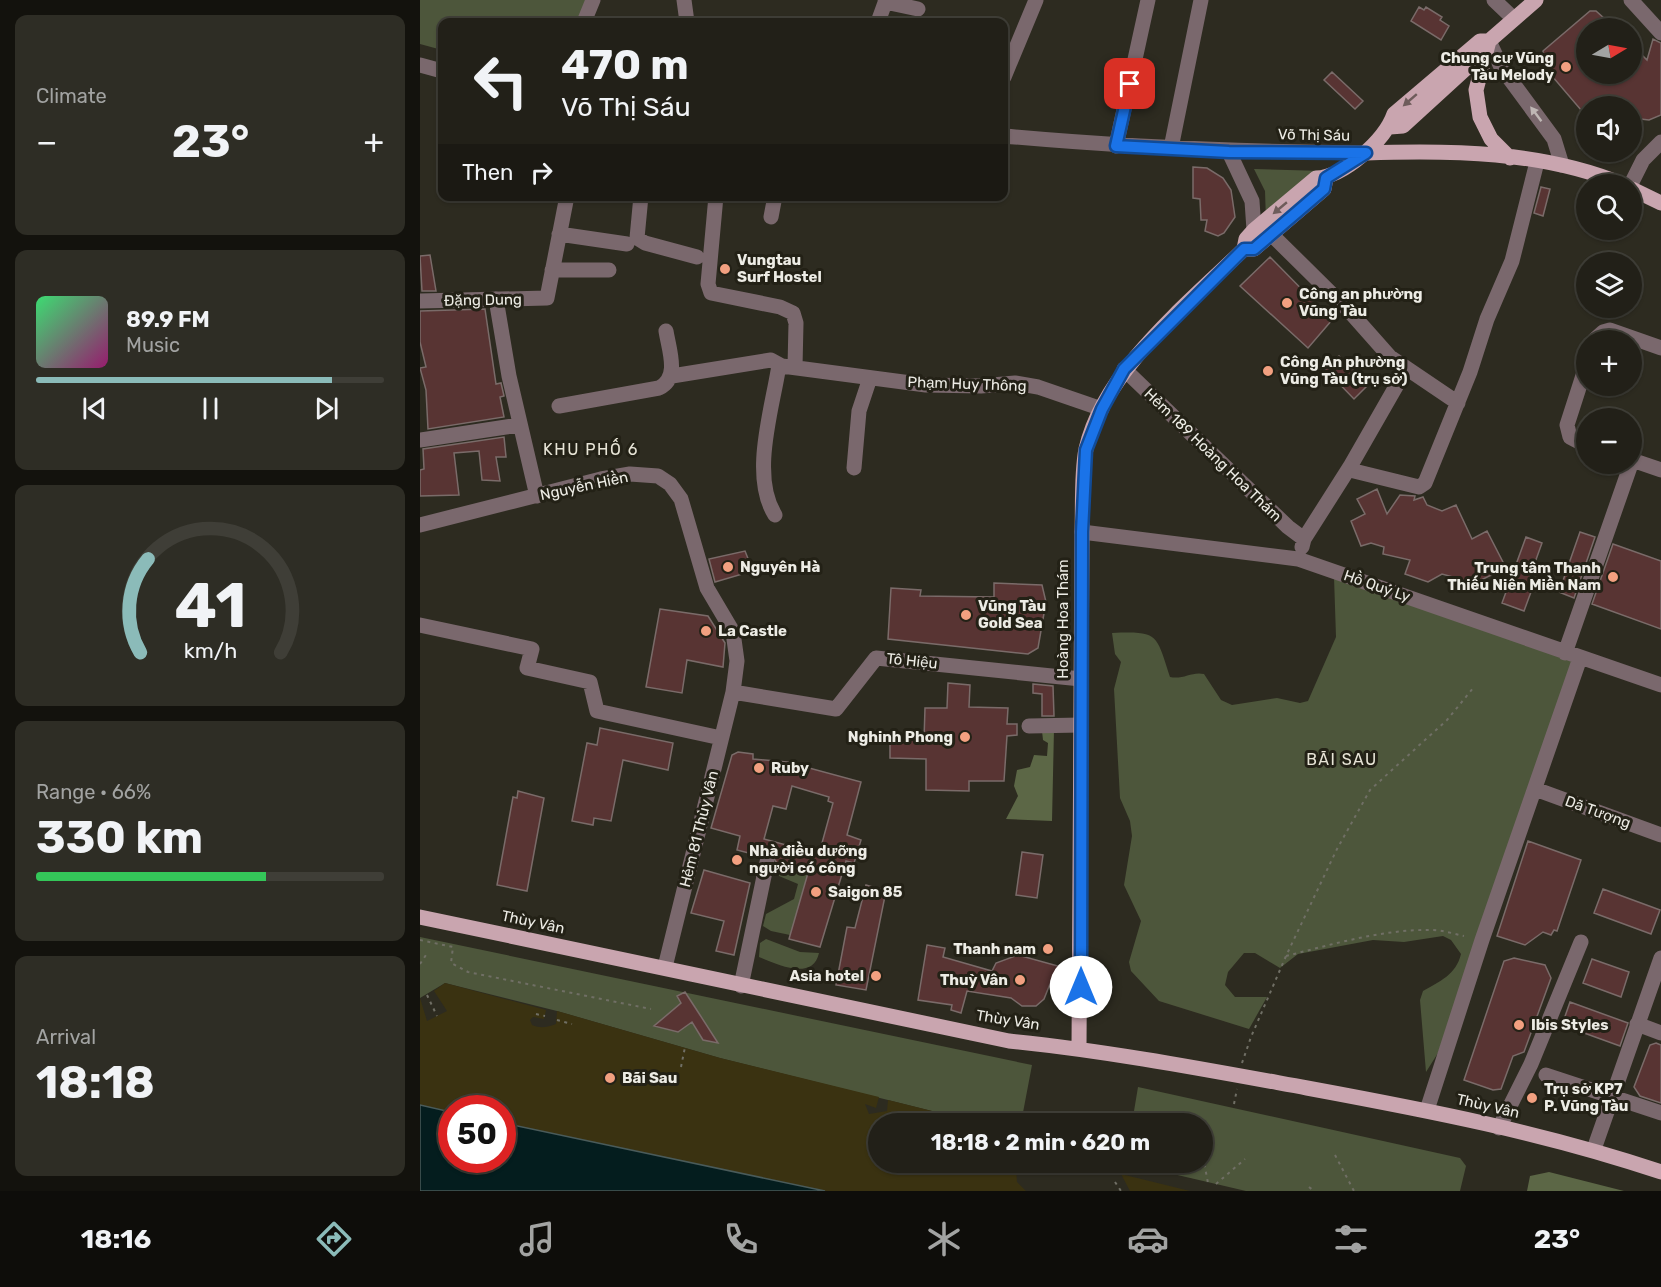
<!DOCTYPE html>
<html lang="en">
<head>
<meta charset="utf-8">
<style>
	:root { --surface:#222018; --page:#2e2d25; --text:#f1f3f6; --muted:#a2a3a2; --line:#3f3e37; --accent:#8bbbb9 }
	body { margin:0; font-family:Rubik,sans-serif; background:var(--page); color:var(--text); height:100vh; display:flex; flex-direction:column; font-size:22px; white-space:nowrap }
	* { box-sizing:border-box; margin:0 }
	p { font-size:20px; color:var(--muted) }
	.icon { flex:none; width:33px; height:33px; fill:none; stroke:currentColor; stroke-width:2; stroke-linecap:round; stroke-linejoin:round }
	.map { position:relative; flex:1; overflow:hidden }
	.side { display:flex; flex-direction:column; gap:15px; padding:15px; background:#13120d; width:420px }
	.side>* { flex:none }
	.guide { position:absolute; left:18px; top:18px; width:570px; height:183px; border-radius:12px; box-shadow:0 2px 4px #0004,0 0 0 2px var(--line); background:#222018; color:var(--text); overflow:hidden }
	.needle { width:39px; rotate:80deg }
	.fabs { position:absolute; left:1156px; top:18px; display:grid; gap:12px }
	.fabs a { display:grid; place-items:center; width:66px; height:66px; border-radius:50%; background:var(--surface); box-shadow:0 2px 4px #0004,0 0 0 2px var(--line); font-size:30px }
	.speed { position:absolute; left:18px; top:1095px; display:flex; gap:12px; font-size:30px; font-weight:700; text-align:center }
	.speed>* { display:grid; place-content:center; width:78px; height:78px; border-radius:50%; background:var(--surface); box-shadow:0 2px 4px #0004,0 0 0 2px var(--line); line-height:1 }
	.speed .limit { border:9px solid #d22; background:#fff; color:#111 }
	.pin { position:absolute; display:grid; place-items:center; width:51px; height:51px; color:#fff; margin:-26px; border-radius:12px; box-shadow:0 3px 9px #0006 }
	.me { position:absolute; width:66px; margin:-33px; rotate:0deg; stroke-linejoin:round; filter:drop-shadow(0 0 4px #0008) }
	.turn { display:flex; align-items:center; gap:21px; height:126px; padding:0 24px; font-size:27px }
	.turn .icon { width:78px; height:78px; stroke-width:2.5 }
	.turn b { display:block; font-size:42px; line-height:51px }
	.then { display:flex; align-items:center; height:57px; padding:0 24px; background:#0003; gap:12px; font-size:22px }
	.big { font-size:45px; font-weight:700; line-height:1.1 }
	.side .card { flex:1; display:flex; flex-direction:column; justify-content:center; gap:9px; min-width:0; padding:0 21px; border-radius:12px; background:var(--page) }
	.side .dial { align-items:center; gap:0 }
	.dial svg { height:156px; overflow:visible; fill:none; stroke:var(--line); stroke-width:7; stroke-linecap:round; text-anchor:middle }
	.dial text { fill:var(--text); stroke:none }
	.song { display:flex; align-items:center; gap:18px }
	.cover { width:72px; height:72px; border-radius:9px; background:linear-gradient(135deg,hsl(140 70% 55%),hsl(320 70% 35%)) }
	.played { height:6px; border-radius:3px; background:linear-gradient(90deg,var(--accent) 85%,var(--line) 85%) }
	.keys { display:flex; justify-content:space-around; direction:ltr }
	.heat { display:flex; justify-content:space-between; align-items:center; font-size:33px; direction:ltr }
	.charge { height:9px; border-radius:4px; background:linear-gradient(90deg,#34c759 66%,var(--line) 0) }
	.trip { position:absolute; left:448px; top:1113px; width:345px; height:60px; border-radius:30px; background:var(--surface); box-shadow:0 2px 4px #0004,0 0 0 2px var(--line); font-weight:700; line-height:60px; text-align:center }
	.menu { display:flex; height:96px; justify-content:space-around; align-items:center; background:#0e0d0a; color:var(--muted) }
	.menu .icon { width:42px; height:42px }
	.menu .on { color:var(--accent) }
	.menu b { font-size:27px; color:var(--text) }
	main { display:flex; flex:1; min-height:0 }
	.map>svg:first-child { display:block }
	.green { fill:#4d563b }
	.forest { fill:#5c6746 }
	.sand { fill:#3a3211; fill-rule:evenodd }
	.water { fill:#041d1e; stroke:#4a5b5a; stroke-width:1.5 }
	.building { fill:#583433; stroke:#7a6b69; stroke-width:1.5; fill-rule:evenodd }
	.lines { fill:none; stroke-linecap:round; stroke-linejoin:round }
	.path { stroke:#706f65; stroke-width:2; stroke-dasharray:3 4.5; stroke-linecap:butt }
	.minor { stroke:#7a686d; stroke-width:15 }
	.major { stroke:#c9a5af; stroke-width:15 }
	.oneway { fill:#6e5c5b }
	.oneway2 { fill:#bfb7b5 }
	.route-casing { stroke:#114b97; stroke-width:15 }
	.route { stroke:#1a73e8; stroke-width:10 }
	.poi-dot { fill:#f2a080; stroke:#232116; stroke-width:2 }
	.labels { text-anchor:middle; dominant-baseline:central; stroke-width:6; stroke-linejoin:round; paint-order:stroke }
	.poi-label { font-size:15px; font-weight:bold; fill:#edece5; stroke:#232116; text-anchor:start }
	.street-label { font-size:15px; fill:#edece5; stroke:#232116 }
	.neighbourhood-label { font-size:16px; letter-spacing:1.5px; fill:#e7e4d6; stroke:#232116 }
</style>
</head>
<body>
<main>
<section class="side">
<div class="card"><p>Climate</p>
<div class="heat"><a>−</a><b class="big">23°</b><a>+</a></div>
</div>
<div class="card">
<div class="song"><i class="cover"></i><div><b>89.9 FM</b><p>Music</p></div></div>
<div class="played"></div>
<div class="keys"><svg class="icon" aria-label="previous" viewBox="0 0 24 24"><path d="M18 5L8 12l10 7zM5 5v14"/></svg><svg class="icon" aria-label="pause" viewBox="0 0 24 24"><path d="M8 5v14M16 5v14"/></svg><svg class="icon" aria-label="next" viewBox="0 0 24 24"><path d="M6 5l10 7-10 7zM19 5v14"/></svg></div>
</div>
<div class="card dial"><svg viewBox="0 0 100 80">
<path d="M14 69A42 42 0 1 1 86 69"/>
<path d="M14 69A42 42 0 0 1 18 21" stroke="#8bbbb9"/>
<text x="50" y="56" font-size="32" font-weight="700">41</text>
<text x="50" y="72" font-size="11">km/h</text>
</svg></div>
<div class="card"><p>Range · 66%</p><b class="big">330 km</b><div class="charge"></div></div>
<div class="card"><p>Arrival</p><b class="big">18:18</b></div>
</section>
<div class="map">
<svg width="1241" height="1191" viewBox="0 0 1241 1191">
	<rect width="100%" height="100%" fill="#2d2b20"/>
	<path class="green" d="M0,0H168L160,22H22V50L0,44Z
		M834,169L904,171L846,221L845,191Z
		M914,577L1154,661L1018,1053L1006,1072L1000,1000L1003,991C1020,981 1036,975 1041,954L1031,940L1023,936L984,942L953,940L878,954L860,968L835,953H824L808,972L805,985L815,997H847L829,1029L739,1001L711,971L709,962L721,921L704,885L712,836L710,821L700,798L694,689L701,662L695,654L692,633C739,631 736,634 750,677C763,680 772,671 784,674L801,700L812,705L857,698L880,703L888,701L916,637Z
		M357,863L398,876L370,935L351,931L343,926L346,914L374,899L378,884L359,876Z
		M0,937L612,1065L601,1123H542L540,1118L300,1058L137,1011L25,983L0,998Z
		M346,939L380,952L399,953C393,981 358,965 339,957L340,943Z
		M718,1087L1040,1158L1046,1166L1040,1191H826L706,1163L783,1162V1124L712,1123Z"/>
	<path class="forest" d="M634,729L632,821L586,819L598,796L594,786L597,770L610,767L614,755L627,756L628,743L623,740L622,731Z
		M1129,1172L1204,1191H1107L1110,1176Z"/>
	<path class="sand" d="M25,983L126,1010L124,1019L113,1017L110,1020L112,1025C121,1029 128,1027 136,1024L137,1011L300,1058L459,1097L456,1108L445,1104L449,1114L467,1111L468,1100L540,1118L542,1123L459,1124V1162L575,1163V1170L596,1168L597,1182L606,1191H0V998L7,1021L27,1011L14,991ZM32,1108H82V1160H32Z
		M701,1174L770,1191H710Z"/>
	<path class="water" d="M0,1105L31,1112L32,1160H82L83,1123L405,1191H0Z"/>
	<path class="building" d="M999,7L1004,10L1006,7L1022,17L1020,20L1029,26L1021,40L991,21Z
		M1170,11H1176L1195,28H1167V74H1212V45L1227,60L1233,39L1241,43V115L1229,120L1212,118V106H1167V117L1126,69L1123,51Z
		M912,72L943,101L935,109L904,80Z
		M773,167L787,168L803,178L811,190L815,217L804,233L798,236L785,231L787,220H781L780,199L773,198Z
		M1121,187L1130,189L1123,216L1114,213Z
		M10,255L16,291H2L0,256Z
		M850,257L912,320L888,348L820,286Z
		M65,309L76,384L81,383L84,396L80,397L84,417L8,429L6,390L0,368L6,367L0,342V311Z
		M919,356L948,385L934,399L905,369Z
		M84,437L86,457H76L80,481L62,480L59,451L34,453L39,495L0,496V470L4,469L3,449Z
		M957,489L967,514L980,495L995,496L994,500L1003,497L1007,505L1022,511L1036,505L1052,539L1067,531L1086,568L1055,583L1022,574L1008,582L985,574L990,560L963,554L964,547L951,543L941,546L931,521L945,514L937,499Z
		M1160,532L1175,537L1154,598L1139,592Z
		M1106,537L1122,543L1109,579L1115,581L1104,611L1082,603Z
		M1193,544L1241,561V629L1172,604Z
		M325,551L329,561L326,573L295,582L289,559Z
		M574,583L622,585L626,602L618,648L608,654L468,639L471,588L501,590L500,596L574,597Z
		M240,609L288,616L305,643L303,667L267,660L262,693L226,687Z
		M528,683L550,685L549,707L588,708L587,724H597V735L587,736L584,781H549V791L506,790V759L470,758V738L504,740L505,708H527Z
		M613,684L633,686L634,716H622V694L613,693Z
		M180,728L253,743L248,770L203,760L191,821L174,818L173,825L152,821L167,743L177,745Z
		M318,752L333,754V759L367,762L441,782L427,835L441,840L434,863L426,861L400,947L369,939L388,873L357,863L350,853L340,856L317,850L320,836L291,828L312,755ZM372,786L409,797L408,801L413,803L399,854L344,839L353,806L366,809Z
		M98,791L124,798L107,891L77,885L93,797L97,798Z
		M1108,841L1161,860L1137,931L1134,930L1131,935L1123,932L1105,945L1077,936Z
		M602,852L623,855L617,898L596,895Z
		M284,870L330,883L314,955L296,951L304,921L271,913Z
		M446,885L466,891L446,990L416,985L427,927L435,928Z
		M1183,889L1240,910L1231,934L1174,913Z
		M507,945L525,948L523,957L572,971L576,963L598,955L645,968L634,974L624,999L616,1006H602L591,998L547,991L541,1013L531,1010L532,1005L498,1000Z
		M1094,958L1125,965L1131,978L1104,1052L1093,1056L1081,1089L1073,1090L1044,1080L1084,961Z
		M1172,959L1209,972L1201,997L1163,983Z
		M265,992L280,1015L298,1043L283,1040L272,1022L258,1032L234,1026L261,1003L257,996Z
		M1150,1002L1208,1023L1200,1046L1142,1025Z
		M1236,1043L1241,1045V1103L1220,1096L1214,1087L1230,1045Z"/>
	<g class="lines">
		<path class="path" d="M0,940L33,947L31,963L48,972L231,1009
			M866,956C914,944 963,929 1012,930C1023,930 1034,934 1044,936
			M0,964L6,955
			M7,995L17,1016
			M116,1014L125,1016
			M137,1020L152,1024
			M822,1063L831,1037L866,956L917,849L950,790L1027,720L1054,687
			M261,1067L265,1047
			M814,1104L817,1089
			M915,1155L934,1191
			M783,1157L788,1183
			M695,1182L701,1191
			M796,1184L825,1159
			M889,1187L894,1191"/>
		<path class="minor" d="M264,0L267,22
			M1074,0L1094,19
			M1211,0L1241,33
			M465,2L498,9
			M164,22L173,0
			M458,22L466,0
			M1069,41L1081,67L1134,139L1142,165
			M0,65L22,71
			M584,77L616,0
			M584,136C704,147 825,152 946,153
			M696,146L728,0
			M751,148L781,0
			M809,152L832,201L834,230
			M1211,184L1223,160L1241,142
			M221,196L217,238L225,243L277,257
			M296,196L288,284L291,293L360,307L373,313L376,323L375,367
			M351,217L355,196
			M139,234L207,244
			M851,234L931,313L970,357L1038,403
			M132,270H189
			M76,299L89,376L117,496
			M0,301L127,298L147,196
			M1174,340L1183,332L1190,330L1241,348
			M1167,363L1147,425L1150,437L1167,446
			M704,369L868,527L884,539
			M986,369L931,465L934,471L999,487L1005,483L1050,372L1067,319L1092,261L1117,162
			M252,376L351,360L362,366
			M139,406L239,388C260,378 249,350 246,331
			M0,440L99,425
			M1212,460L1241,470
			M434,468L439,411L450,378
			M355,515C331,477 351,413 358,371L362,366L506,385L561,386L595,383L618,387L682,409
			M0,525L181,479L210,474L238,476L250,484L261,499L287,588L313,632L317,661L313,692L245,967
			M662,532L878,559L1241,685
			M882,547L884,539L931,465
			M0,625L112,649L107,668L170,682L177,711L301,738
			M1145,653L1211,464
			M313,692L416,709L456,658L661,679
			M609,726L661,725
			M1115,789L1241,835
			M321,986L347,862
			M1217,1024L1241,1033
			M1126,1075L1241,1113
			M1007,1110L1062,940L1160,658
			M1079,1128L1111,1064L1161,942
			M1174,1149L1241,958"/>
		<path class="major" d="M970,127L983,126L1064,52
			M946,153C1031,150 1122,151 1202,184
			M1090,158L1071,139L1060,117L1056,90L1069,41L1116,0
			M1212,189L1241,203
			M824,249H834L904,189L906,178
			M0,917L589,1041C689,1051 788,1070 887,1088C1006,1110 1126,1133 1241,1172
			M659,1048L662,532C663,506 661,475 666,449C684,370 768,304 824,249L826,239L834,230L896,178C924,177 965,140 974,114L1060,41H1069"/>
	</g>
	<defs><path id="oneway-solid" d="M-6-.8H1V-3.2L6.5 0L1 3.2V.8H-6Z" transform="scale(1.5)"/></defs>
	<g class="oneway">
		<use href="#oneway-solid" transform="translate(990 100) rotate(139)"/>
		<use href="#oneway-solid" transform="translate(860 208) rotate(140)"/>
	</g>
	<use class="oneway2" href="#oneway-solid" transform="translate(1116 114) rotate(-127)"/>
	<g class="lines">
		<defs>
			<path id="route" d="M661,987L662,532L666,450L682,409L704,369L824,249H834L904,189L906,178L946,153L809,152L696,146L710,84"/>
		</defs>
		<use href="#route" class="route-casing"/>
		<use href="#route" class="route"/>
	</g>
	<g class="poi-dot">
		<circle cx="1146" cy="67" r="6"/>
		<circle cx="305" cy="269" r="6"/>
		<circle cx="867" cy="303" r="6"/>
		<circle cx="848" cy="371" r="6"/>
		<circle cx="308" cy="567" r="6"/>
		<circle cx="1193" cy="577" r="6"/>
		<circle cx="546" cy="615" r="6"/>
		<circle cx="286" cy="631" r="6"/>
		<circle cx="545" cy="737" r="6"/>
		<circle cx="339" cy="768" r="6"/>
		<circle cx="317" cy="860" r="6"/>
		<circle cx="396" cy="892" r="6"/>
		<circle cx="628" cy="949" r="6"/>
		<circle cx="456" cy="976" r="6"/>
		<circle cx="600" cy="980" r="6"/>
		<circle cx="1099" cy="1025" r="6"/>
		<circle cx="190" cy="1078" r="6"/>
		<circle cx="1112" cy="1098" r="6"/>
	</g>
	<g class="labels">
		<g class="poi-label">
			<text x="1134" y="58" text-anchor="end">Chung cư Vũng<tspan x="1134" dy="17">Tàu Melody</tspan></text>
			<text x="317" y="260">Vungtau<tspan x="317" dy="17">Surf Hostel</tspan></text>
			<text x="879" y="294">Công an phường<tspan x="879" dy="17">Vũng Tàu</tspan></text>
			<text x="860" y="362">Công An phường<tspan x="860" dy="17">Vũng Tàu (trụ sở)</tspan></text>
			<text x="320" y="567">Nguyên Hà</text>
			<text x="1181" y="568" text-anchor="end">Trung tâm Thanh<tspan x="1181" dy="17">Thiếu Niên Miền Nam</tspan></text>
			<text x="558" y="606">Vũng Tàu<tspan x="558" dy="17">Gold Sea</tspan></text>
			<text x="298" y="631">La Castle</text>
			<text x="533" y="737" text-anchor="end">Nghinh Phong</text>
			<text x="351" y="768">Ruby</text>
			<text x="329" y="851">Nhà điều dưỡng<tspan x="329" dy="17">người có công</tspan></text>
			<text x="408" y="892">Saigon 85</text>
			<text x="616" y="949" text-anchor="end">Thanh nam</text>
			<text x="444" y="976" text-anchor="end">Asia hotel</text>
			<text x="588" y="980" text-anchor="end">Thuỳ Vân</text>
			<text x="1111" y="1025">Ibis Styles</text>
			<text x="202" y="1078">Bãi Sau</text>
			<text x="1124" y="1089">Trụ sở KP7<tspan x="1124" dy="17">P. Vũng Tàu</tspan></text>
		</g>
		<g class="street-label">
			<text transform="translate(894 135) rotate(1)">Võ Thị Sáu</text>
			<text transform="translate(63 300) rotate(-1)">Đặng Dung</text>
			<text transform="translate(547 384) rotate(2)">Phạm Huy Thông</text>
			<text transform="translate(793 455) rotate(44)">Hẻm 189 Hoàng Hoa Thám</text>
			<text transform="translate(164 486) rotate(-12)">Nguyễn Hiền</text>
			<text transform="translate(957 586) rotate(19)">Hồ Quý Ly</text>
			<text transform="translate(643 619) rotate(-90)">Hoàng Hoa Thám</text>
			<text transform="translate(492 661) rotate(6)">Tô Hiệu</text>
			<text transform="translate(1178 812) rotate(20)">Dã Tượng</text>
			<text transform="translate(279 829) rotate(-76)">Hẻm 81 Thùy Vân</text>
			<text transform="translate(113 922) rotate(12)">Thùy Vân</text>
			<text transform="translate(588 1020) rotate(9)">Thùy Vân</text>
			<text transform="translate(1068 1106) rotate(13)">Thùy Vân</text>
		</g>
		<g class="neighbourhood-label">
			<text x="171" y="449">KHU PHỐ 6</text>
			<text x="922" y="759">BÃI SAU</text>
		</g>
	</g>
</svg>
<div class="fabs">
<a><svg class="needle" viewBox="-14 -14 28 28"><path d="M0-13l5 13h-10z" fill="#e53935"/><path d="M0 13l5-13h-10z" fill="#a2a3a2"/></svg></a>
<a><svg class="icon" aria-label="sound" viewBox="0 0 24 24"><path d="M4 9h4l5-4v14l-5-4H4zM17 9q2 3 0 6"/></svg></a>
<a><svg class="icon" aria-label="search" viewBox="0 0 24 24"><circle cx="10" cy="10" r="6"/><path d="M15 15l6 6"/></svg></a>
<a><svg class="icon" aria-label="layers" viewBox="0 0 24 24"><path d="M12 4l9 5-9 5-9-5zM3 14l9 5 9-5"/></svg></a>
<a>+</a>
<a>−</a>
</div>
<div class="speed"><div class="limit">50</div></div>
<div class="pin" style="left:710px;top:84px;background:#d93025"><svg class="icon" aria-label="arrive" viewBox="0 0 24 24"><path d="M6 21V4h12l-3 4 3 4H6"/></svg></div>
<svg class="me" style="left:661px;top:987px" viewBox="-20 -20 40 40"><circle r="19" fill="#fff"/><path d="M0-13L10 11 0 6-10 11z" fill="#1a73e8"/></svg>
<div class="trip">18:18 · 2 min · 620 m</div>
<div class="guide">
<div class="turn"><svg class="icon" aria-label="left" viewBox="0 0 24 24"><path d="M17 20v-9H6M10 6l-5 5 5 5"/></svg><div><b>470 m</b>Võ Thị Sáu</div></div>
<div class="then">Then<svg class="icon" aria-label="right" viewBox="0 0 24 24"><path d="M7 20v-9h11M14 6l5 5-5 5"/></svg></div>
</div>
</div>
</main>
<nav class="menu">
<b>18:16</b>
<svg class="icon on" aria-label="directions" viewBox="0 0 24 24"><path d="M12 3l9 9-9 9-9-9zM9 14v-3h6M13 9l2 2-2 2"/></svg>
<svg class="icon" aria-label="music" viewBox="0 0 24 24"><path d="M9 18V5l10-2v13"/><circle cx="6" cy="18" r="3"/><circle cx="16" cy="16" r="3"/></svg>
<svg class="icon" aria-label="phone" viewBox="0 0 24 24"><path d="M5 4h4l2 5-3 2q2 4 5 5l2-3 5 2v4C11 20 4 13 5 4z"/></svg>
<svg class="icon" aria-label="climate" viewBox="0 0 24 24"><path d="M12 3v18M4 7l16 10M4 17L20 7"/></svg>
<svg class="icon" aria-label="car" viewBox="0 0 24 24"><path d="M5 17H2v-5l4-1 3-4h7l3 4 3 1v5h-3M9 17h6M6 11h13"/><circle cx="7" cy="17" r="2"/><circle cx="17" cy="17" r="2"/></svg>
<svg class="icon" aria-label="filters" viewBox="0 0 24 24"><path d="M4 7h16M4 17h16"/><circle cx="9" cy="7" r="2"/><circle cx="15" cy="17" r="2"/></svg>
<b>23°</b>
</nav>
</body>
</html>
